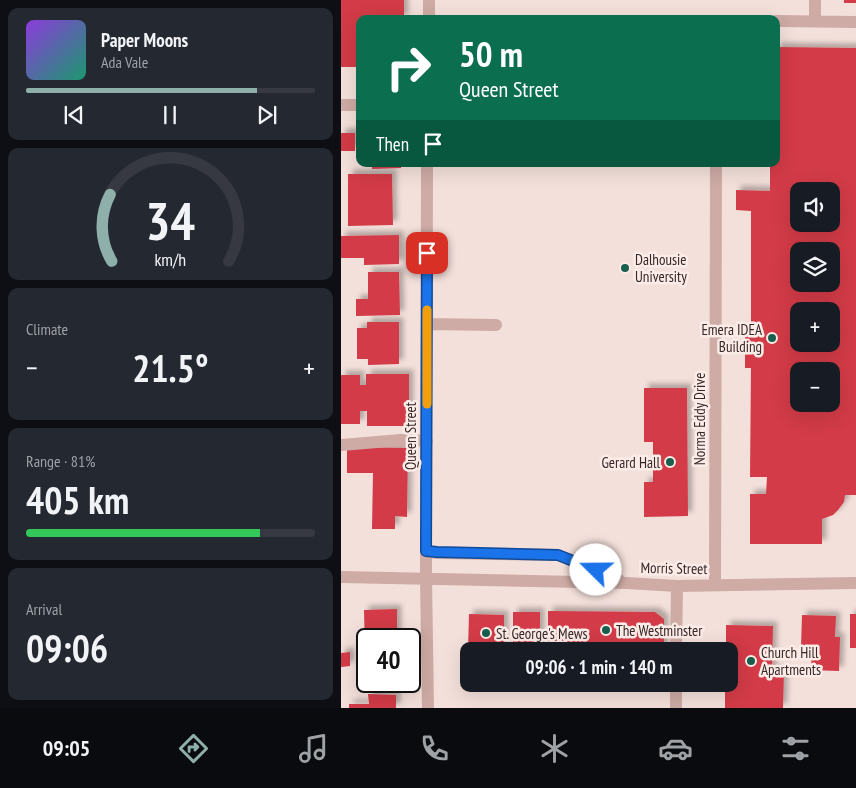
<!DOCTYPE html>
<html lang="en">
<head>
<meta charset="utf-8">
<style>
	:root { --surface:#171b24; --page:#242831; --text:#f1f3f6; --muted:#9ea1a6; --line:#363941; --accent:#8fb0aa }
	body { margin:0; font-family:"PT Sans Narrow",sans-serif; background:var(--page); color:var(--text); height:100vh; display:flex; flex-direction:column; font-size:19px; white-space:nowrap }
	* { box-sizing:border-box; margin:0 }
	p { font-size:16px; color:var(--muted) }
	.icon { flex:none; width:28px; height:28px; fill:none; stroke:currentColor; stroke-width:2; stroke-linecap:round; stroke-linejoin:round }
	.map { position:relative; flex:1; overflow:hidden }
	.drawer { display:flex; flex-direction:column; gap:8px; padding:8px; background:#0d0f14; width:341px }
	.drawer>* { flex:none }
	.hud { position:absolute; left:15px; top:15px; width:424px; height:152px; border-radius:10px; box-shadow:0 5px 20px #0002; background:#0b6e4f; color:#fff; overflow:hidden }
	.buttons { position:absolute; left:449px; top:182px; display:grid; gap:10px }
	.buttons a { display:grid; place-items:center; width:50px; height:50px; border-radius:10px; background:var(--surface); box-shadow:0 5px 20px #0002; font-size:25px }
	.speed { position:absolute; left:15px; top:628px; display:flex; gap:10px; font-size:25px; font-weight:700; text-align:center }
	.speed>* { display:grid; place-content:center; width:65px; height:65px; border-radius:50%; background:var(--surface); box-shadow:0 5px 20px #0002; line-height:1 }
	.speed .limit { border:2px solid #111; border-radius:8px; background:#fff; color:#111 }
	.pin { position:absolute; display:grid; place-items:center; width:42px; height:42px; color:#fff; margin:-21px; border-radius:10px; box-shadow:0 2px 8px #0006 }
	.me { position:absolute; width:55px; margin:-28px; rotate:292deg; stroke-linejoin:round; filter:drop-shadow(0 0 4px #0008) }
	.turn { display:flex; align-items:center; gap:18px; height:105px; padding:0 20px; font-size:22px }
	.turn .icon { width:65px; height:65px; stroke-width:2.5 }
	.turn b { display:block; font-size:35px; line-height:42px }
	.then { display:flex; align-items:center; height:48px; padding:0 20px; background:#0003; gap:10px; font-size:19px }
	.big { font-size:38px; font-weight:700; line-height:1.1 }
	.drawer .widget { flex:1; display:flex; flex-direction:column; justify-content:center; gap:8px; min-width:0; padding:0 18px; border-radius:10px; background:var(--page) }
	.drawer .dial { align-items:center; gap:0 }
	.dial svg { height:130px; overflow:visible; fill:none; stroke:var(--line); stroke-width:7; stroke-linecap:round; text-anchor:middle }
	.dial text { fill:var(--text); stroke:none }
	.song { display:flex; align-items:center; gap:15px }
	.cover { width:60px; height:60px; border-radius:8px; background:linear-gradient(135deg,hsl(270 70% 55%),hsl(160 70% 35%)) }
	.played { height:5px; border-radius:2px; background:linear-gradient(90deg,var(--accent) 80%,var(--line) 80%) }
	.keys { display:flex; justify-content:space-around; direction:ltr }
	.heat { display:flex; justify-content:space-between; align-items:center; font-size:28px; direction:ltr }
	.charge { height:8px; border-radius:4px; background:linear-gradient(90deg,#34c759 81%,var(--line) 0) }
	.trip { position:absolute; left:119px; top:642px; width:278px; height:50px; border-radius:10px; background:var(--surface); box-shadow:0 5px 20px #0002; font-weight:700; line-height:50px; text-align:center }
	.dock { display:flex; height:80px; justify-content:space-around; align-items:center; background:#090b0e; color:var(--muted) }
	.dock .icon { width:35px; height:35px }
	.dock .on { color:var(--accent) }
	.dock b { font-size:22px; color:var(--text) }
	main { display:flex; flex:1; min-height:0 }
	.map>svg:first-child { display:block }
	.building { fill:#d23b46; fill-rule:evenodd; filter:url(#shadow) }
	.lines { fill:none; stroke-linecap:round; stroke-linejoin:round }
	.minor { stroke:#ceaba5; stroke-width:12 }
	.route-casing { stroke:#114b97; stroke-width:12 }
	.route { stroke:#1a73e8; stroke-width:9 }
	.slow { stroke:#f59e0b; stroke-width:9 }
	.poi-dot { fill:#185f4d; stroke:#fbece8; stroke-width:2 }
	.labels { text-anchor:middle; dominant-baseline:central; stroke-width:5; stroke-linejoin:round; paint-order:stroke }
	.poi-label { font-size:15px; fill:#392727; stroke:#fbece8; text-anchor:start }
	.street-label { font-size:15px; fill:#392727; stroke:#fbece8 }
</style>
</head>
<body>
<main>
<section class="drawer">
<div class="widget">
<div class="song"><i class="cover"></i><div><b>Paper Moons</b><p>Ada Vale</p></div></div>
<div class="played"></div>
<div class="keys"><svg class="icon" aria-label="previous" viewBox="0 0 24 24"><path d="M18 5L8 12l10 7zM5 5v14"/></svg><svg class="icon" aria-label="pause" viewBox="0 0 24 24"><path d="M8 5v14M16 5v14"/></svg><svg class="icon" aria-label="next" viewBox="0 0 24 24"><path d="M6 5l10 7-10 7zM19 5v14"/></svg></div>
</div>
<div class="widget dial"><svg viewBox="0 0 100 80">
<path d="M14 69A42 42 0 1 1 86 69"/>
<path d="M14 69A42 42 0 0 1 13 28" stroke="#8fb0aa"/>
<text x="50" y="56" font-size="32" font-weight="700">34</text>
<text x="50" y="72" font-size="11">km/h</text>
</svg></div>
<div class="widget"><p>Climate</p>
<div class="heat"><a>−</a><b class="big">21.5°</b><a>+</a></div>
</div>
<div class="widget"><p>Range · 81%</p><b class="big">405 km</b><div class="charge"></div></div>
<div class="widget"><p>Arrival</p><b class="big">09:06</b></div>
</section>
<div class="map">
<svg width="515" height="708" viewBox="0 0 515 708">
	<defs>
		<filter id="shadow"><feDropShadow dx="4.5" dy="-4.5" stdDeviation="2.5" flood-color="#0004"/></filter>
	</defs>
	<rect width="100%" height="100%" fill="#f4e0db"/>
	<path class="building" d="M0,0H63V19H19V67H0Z
		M503,0H515V3H503Z
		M435,47L515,48V495H504L503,502L497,510L492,515L481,519V544H409V494H425L426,477H409L410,368H404V330H410V211L395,210V190L429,191V164H435ZM458,191H490V224H458ZM458,251H490V284H458ZM458,311H490V344H458ZM458,371H490V404H458Z
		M0,133H14V151H0Z
		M31,164H60V168L31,169Z
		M7,174H51L52,225L7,226Z
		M58,235V264L23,265V258H0V236Z
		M27,272H58L59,315L15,316V299H27Z
		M26,322H58V364L27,365V359H16V328H26Z
		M25,374H68V426H26V411H19V424H0V375H19V385H25Z
		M303,388H346L347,516L303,517V482H312V442H303Z
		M6,447L67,448L66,517L54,516V529H31L32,473H6Z
		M56,609V639H26V650H24L23,610Z
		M207,611L314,612L323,619V651H287V649L261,648V651H226V641H207Z
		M172,612H199V651H172Z
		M128,614L163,615V651H127Z
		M509,614H515V648H509Z
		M461,615L495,616L494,637H499L498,671L470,670L471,648H460Z
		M385,625L432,626L431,670L443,671L442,708H384V684H388V651H385Z
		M9,652V666L0,667V653Z
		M26,665V681H17V666Z
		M31,681H53V685H31Z
		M226,684H261V692L225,691Z
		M286,684H322V691H286Z
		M27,694L55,695V708H8V704H28Z"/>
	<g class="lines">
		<path class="minor" d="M474,0V21
			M88,19V0
			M435,21L515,22
			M0,105H19
			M86,164L85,578L87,708
			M86,324L155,325
			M0,445L60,440L86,441
			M85,551L96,553L217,555L278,580
			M0,577L285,583L336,586L515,583
			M374,585L375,164
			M335,651L336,586
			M335,708V684"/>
	</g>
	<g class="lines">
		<defs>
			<path id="route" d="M86,253L85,551L96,552L217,555L255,570"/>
		</defs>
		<use href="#route" class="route-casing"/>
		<use href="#route" class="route"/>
		<path class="slow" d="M86,404V310"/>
	</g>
	<g class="poi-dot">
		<circle cx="284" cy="268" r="5"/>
		<circle cx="431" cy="338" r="5"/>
		<circle cx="329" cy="462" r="5"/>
		<circle cx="265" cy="630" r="5"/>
		<circle cx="145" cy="633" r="5"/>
		<circle cx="410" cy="661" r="5"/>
	</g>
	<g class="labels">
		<g class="poi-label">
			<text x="294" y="259">Dalhousie<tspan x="294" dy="17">University</tspan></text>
			<text x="421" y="329" text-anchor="end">Emera IDEA<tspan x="421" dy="17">Building</tspan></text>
			<text x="319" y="462" text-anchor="end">Gerard Hall</text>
			<text x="275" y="630">The Westminster</text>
			<text x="155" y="633">St. George's Mews</text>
			<text x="420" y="652">Church Hill<tspan x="420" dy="17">Apartments</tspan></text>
		</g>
		<g class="street-label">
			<text transform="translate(358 419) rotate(-90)">Norma Eddy Drive</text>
			<text transform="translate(69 436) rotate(-90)">Queen Street</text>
			<text transform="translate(333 568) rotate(1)">Morris Street</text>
		</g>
	</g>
</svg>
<div class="buttons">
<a><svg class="icon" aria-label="sound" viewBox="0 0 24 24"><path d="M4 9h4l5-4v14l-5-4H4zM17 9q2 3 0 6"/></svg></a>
<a><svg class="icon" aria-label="layers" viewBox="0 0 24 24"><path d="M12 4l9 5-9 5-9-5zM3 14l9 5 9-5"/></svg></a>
<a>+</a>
<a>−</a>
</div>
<div class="speed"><div class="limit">40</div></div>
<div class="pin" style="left:86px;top:253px;background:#d93025"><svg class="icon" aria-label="arrive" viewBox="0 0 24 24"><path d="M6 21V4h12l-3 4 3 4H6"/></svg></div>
<svg class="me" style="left:255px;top:570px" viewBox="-20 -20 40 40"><circle r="19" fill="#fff"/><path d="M0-13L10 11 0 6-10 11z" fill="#1a73e8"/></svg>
<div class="trip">09:06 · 1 min · 140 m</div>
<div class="hud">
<div class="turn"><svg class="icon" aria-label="right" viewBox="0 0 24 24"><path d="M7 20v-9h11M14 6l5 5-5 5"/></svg><div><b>50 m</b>Queen Street</div></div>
<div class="then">Then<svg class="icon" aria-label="arrive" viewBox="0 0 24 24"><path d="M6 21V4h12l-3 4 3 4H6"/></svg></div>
</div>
</div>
</main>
<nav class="dock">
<b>09:05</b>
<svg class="icon on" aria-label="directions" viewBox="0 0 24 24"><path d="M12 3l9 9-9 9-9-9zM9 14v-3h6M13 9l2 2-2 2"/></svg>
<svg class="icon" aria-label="music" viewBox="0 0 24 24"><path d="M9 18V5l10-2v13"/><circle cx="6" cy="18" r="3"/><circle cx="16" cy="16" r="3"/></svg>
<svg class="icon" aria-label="phone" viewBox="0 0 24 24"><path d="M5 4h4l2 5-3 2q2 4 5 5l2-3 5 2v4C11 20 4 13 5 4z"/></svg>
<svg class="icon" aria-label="climate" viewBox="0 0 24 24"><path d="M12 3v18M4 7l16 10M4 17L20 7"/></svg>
<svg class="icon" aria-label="car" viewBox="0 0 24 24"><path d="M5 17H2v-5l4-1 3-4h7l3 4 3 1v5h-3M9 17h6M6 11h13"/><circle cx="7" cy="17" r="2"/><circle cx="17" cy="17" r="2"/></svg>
<svg class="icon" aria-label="filters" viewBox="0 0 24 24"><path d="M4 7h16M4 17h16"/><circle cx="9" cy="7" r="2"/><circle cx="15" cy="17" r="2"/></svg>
</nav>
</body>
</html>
